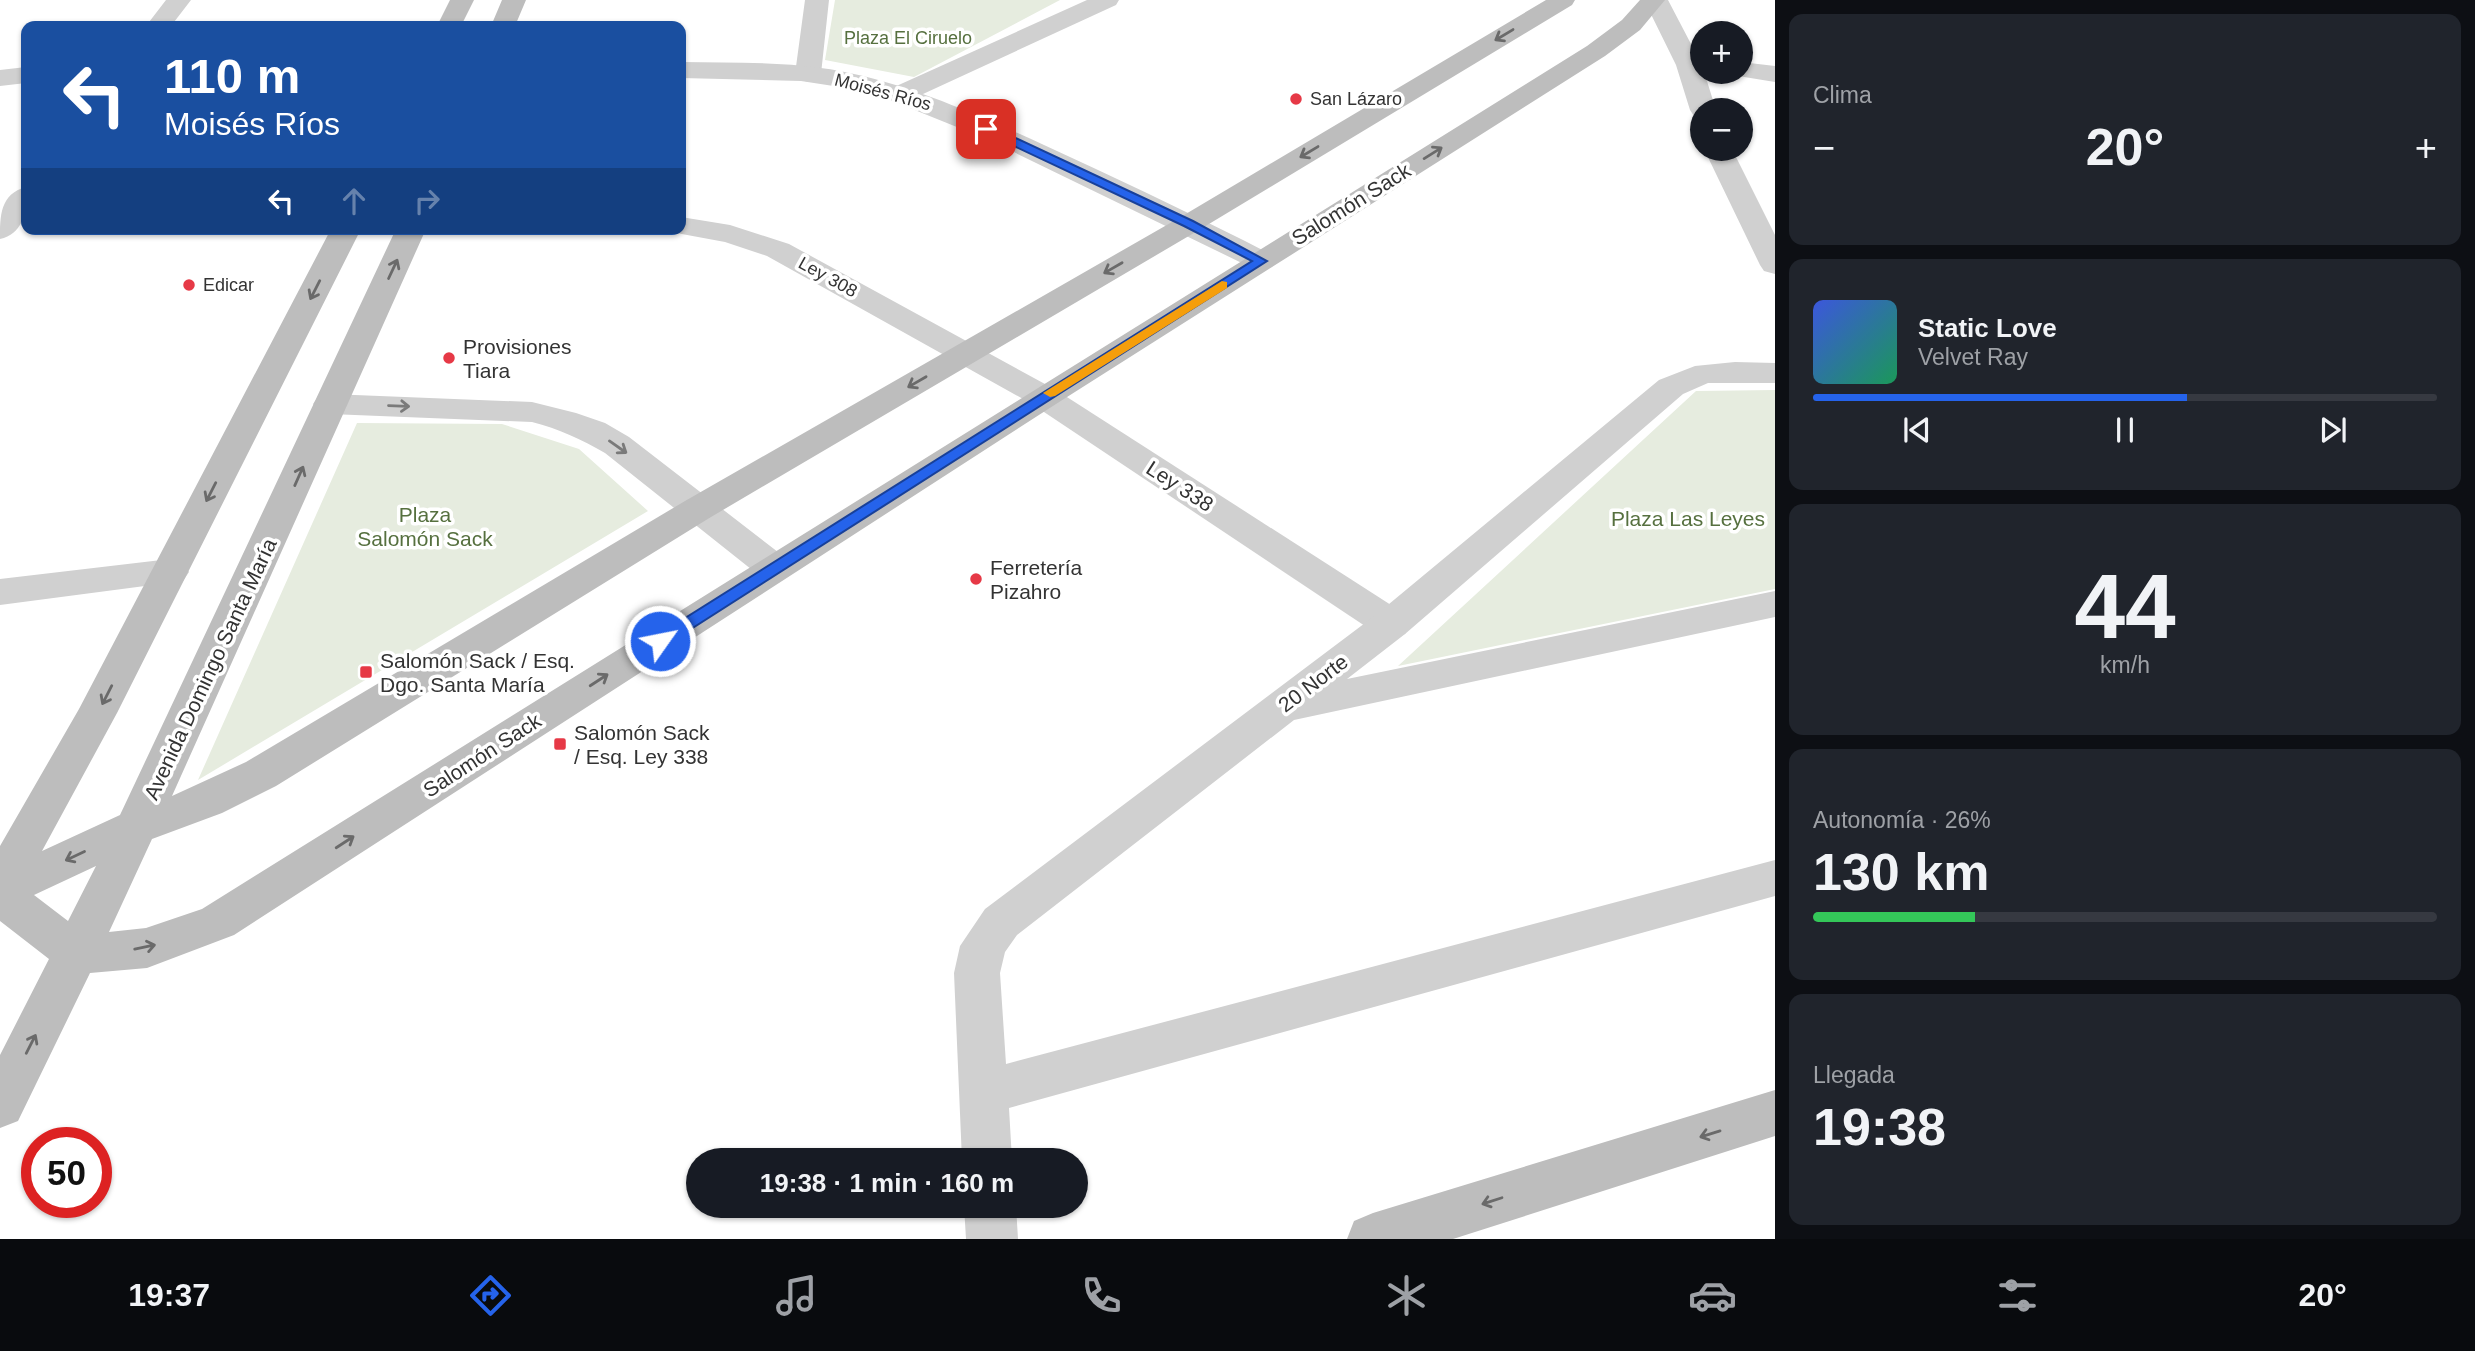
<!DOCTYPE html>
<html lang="es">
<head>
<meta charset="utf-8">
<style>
	:root { --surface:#171b24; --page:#20242c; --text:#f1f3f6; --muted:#9ea1a6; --line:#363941; --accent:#2563eb }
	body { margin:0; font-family:Helvetica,sans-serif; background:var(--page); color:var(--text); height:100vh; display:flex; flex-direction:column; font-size:26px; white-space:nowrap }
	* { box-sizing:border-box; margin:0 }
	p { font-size:23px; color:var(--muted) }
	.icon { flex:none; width:38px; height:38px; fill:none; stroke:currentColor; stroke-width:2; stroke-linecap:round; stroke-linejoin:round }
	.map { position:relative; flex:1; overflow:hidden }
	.details { display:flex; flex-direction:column; gap:14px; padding:14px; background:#0d0f14; width:700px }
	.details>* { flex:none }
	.top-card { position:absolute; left:21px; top:21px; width:665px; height:214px; border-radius:14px; box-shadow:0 2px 5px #0004; background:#1a4fa0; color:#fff; overflow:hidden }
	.fabs { position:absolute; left:1690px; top:21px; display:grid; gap:14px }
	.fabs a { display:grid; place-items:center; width:63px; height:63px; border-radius:50%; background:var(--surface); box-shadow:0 2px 5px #0004; font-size:35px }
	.speed { position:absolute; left:21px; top:1127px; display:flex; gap:14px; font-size:35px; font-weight:700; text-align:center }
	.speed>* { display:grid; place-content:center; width:91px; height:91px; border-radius:50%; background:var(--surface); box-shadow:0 2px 5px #0004; line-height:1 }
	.speed .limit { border:10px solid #d22; background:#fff; color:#111 }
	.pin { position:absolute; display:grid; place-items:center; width:60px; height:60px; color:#fff; margin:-30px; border-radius:14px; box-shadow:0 4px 10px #0006 }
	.me { position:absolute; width:77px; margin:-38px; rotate:57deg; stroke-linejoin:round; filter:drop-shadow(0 0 5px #0008) }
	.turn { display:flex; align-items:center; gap:24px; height:147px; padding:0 28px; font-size:32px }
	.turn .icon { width:91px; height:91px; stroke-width:2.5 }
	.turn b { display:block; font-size:49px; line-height:60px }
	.lanes { display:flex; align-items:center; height:66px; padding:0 28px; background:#0003; justify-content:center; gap:35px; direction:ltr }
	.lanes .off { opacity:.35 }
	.big { font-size:52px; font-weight:700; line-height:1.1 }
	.details .card { flex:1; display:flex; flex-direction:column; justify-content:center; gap:10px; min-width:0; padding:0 24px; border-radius:14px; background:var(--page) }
	.details .dial { align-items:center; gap:0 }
	.dial b { font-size:91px; line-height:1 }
	.song { display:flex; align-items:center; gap:21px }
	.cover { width:84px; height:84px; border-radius:10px; background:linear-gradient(135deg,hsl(230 70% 55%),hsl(150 70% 35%)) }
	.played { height:7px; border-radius:4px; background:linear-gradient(90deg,var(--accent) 60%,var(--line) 60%) }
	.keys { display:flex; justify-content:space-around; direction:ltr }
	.heat { display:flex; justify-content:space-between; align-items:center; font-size:38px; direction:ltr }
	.charge { height:10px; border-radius:5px; background:linear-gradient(90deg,#34c759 26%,var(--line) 0) }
	.trip { position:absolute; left:686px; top:1148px; width:402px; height:70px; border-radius:35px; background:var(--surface); box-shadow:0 2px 5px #0004; font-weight:700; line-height:70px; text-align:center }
	.menu { display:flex; height:112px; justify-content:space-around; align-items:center; background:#090b0e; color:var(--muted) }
	.menu .icon { width:49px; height:49px }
	.menu .active { color:var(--accent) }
	.menu b { font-size:32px; color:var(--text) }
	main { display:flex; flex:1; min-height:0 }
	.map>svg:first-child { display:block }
	.green { fill:#e6ecdf }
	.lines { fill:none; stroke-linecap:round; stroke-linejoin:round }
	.pedestrian { fill:#d0d0d0; fill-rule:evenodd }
	.minor { fill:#d0d0d0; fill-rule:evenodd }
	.tertiary { fill:#d0d0d0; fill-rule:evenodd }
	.secondary { fill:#bdbdbd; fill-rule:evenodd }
	.oneway { stroke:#6a6a6a }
	.oneway2 { stroke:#7a7a7a }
	.route { fill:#2563eb; stroke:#184099; stroke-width:2 }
	.slow { fill:#f59e0b }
	.poi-dot { fill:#e63946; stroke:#fff; stroke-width:2.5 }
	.labels { text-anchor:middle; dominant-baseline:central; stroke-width:7; stroke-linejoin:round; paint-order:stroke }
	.far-park-label { font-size:18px; fill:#56703f; stroke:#fff }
	.far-street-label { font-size:18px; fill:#333; stroke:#fff }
	.far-poi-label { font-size:18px; fill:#333; stroke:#fff; text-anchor:start }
	.street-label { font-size:21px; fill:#333; stroke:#fff }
	.poi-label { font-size:21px; fill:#333; stroke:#fff; text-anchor:start }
	.park-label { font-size:21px; fill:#56703f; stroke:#fff }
</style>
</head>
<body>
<main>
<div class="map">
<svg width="1775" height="1239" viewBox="0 0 1775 1239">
	<rect width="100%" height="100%" fill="#fff"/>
	<path class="green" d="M835,0H1060L914,77L825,60Z
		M1775,390V589L1398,666L1696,391Z
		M357,423L502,424L579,449L648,511L198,780Z"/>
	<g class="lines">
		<path class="pedestrian" d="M1044,387L1056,390L1405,614L1410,624L1405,634L1391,638L1377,634L1032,404L1027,397L1032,390Z"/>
		<path class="minor" d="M166,0H191L171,26H146Z
			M805,0H829L821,74L817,79L808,82L799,79L795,74Z
			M1087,0H1119L1116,5L910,100L901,102L892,100L888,94L892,88Z
			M1644,0H1668L1702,65L1716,110H1703V118L1694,116L1690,110L1676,65Z
			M1741,62L1775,66V82L1732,75L1729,72H1741Z
			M1704,149H1732L1775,235V274L1764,271L1760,265Z
			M26,187C27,209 25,233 0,239C0,216 0,194 26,187Z
			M681,217L730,225L789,244L1056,390L1061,397L1056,404L1044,407L1032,404L767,256L725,242L671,232L669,229H681Z
			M1735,362L1775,363V383H1708L1683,394L1405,634L1347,679L1775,591V617L1294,720L1017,935L1005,952L1000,973L1006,1064L1775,860V896L1009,1108L1012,1160H962L954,973L960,946L985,909L1377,614L1659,380L1695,366Z
			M330,394L532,402L576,413L605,423L629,437L787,559L793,568L787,577L774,581L761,577L605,453C581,439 559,429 532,422L330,414L318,411L313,404L318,397Z
			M170,559L183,563L189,572L183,581L0,605V579Z
			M964,1206H1016L1018,1239H966Z"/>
		<path class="tertiary" d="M681,62C734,63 788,61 840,71C912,85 978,115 1044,145C1112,176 1179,208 1245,241L1272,255L1276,261L1272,267L1261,270L1250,267L989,140L885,98L840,87L801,81L681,78Z
			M26,67V83L0,86V70Z"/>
		<path class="secondary" d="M450,0H474L461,26H437Z
			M502,0H526L515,26H491Z
			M1546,0H1575L1572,5L1199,230L711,517L276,786L222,813L152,839L109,932L146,928L202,909L1587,46L1622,20L1640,0H1665L1640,30L1605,56L1056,404L234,935L147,968L90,973L18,1121L0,1128V1055L49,959L0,921V846L79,709L331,229H361L117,713L42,851L120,815L396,229H426L172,796L246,762L685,501L1179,218ZM96,866L68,921L34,895Z
			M1775,1090V1136L1453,1239H1347L1354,1221L1373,1213Z"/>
	</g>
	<defs><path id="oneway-shaft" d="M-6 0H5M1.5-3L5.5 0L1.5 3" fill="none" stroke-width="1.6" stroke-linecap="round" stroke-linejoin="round" transform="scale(1.75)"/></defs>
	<g class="oneway">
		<use href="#oneway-shaft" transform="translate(1504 35) rotate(149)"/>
		<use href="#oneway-shaft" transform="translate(1309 152) rotate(149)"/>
		<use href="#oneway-shaft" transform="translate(1433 153) rotate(-32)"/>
		<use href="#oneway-shaft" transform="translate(1113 268) rotate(150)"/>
		<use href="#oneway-shaft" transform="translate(393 269) rotate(-65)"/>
		<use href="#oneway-shaft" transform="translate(315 290) rotate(117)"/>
		<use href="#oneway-shaft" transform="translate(917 382) rotate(150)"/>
		<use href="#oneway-shaft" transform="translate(299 476) rotate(-66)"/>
		<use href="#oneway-shaft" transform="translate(211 492) rotate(117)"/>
		<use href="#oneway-shaft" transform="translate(599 680) rotate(-33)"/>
		<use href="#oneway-shaft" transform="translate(107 695) rotate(117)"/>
		<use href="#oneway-shaft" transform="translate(345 842) rotate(-33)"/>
		<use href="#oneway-shaft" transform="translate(75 856) rotate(155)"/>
		<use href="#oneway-shaft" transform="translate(145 947) rotate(-12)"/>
		<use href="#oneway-shaft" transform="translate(31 1044) rotate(-63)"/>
		<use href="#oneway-shaft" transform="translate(1710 1134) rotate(163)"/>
		<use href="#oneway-shaft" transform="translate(1492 1201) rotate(162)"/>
	</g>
	<g class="oneway2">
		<use href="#oneway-shaft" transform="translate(399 406) rotate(2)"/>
		<use href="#oneway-shaft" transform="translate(618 447) rotate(35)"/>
	</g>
	<path class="route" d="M982,126H990L1193,221L1267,261L666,645H655L652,641L655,637L1252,261L1184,226L982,131Z"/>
	<path class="slow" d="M1222,281L1227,282V288L1055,396L1050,397L1043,393Z"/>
	<g class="poi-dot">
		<circle cx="1296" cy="99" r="7"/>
		<circle cx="189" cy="285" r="7"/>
		<circle cx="449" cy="358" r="7"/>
		<circle cx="976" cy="579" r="7"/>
		<rect x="359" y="665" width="14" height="14" rx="3.5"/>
		<rect x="553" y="737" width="14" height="14" rx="3.5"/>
	</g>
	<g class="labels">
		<g class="far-park-label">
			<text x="908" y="38">Plaza El Ciruelo</text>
		</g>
		<g class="far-street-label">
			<text transform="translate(883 92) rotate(15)">Moisés Ríos</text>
			<text transform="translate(828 277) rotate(29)">Ley 308</text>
		</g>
		<g class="far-poi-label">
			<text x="1310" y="99">San Lázaro</text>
			<text x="203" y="285">Edicar</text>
		</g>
		<g class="street-label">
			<text transform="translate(1351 204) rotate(-32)">Salomón Sack</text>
			<text transform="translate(1180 486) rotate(33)">Ley 338</text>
			<text transform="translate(210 669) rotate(-65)">Avenida Domingo Santa María</text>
			<text transform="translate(1313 683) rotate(-37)">20 Norte</text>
			<text transform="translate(482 755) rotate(-33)">Salomón Sack</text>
		</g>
		<g class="poi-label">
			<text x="463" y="346">Provisiones<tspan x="463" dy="24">Tiara</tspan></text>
			<text x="990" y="567">Ferretería<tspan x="990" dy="24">Pizahro</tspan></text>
			<text x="380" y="660">Salomón Sack / Esq.<tspan x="380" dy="24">Dgo. Santa María</tspan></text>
			<text x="574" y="732">Salomón Sack<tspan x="574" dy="24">/ Esq. Ley 338</tspan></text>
		</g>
		<g class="park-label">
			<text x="425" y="514">Plaza<tspan x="425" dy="24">Salomón Sack</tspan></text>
			<text x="1688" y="518">Plaza Las Leyes</text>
		</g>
	</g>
</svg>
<div class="fabs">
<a>+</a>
<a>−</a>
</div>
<div class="speed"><div class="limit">50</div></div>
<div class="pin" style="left:986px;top:129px;background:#d93025"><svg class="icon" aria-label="arrive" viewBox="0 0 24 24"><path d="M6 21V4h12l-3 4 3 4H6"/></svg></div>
<svg class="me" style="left:660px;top:641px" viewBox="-20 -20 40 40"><circle r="17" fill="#2563eb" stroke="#fff" stroke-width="3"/><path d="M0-11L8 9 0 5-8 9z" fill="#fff"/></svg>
<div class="trip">19:38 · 1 min · 160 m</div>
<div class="top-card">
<div class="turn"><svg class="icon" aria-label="left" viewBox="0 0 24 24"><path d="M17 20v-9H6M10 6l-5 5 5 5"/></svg><div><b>110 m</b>Moisés Ríos</div></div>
<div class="lanes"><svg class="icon" aria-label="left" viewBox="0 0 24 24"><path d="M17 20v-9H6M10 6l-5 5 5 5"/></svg><svg class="icon off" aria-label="ahead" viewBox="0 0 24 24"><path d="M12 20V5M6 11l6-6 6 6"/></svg><svg class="icon off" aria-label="right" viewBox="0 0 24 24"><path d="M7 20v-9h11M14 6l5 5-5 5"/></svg></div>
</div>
</div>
<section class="details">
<div class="card"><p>Clima</p>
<div class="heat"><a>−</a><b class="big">20°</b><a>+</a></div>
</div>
<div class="card">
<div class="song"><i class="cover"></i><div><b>Static Love</b><p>Velvet Ray</p></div></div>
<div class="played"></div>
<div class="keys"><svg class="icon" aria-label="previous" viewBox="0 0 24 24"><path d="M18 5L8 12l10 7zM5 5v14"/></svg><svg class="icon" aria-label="pause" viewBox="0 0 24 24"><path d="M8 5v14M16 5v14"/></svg><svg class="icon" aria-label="next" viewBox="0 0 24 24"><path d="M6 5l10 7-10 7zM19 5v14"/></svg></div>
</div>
<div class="card dial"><b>44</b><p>km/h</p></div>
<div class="card"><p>Autonomía · 26%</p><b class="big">130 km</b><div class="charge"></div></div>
<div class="card"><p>Llegada</p><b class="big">19:38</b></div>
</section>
</main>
<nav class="menu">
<b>19:37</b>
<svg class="icon active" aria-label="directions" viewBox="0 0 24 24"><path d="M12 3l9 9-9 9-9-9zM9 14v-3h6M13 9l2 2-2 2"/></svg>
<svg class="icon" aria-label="music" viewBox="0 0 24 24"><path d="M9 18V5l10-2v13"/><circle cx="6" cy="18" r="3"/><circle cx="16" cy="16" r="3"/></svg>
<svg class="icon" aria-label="phone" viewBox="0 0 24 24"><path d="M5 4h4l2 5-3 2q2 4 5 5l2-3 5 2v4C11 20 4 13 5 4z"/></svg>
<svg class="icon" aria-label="climate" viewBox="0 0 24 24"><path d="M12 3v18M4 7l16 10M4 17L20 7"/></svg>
<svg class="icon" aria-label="car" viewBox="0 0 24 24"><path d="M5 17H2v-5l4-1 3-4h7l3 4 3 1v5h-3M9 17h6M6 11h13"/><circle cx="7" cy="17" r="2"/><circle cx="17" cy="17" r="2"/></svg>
<svg class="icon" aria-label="filters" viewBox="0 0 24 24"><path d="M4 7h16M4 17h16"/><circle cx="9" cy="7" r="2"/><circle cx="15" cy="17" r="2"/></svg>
<b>20°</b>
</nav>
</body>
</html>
